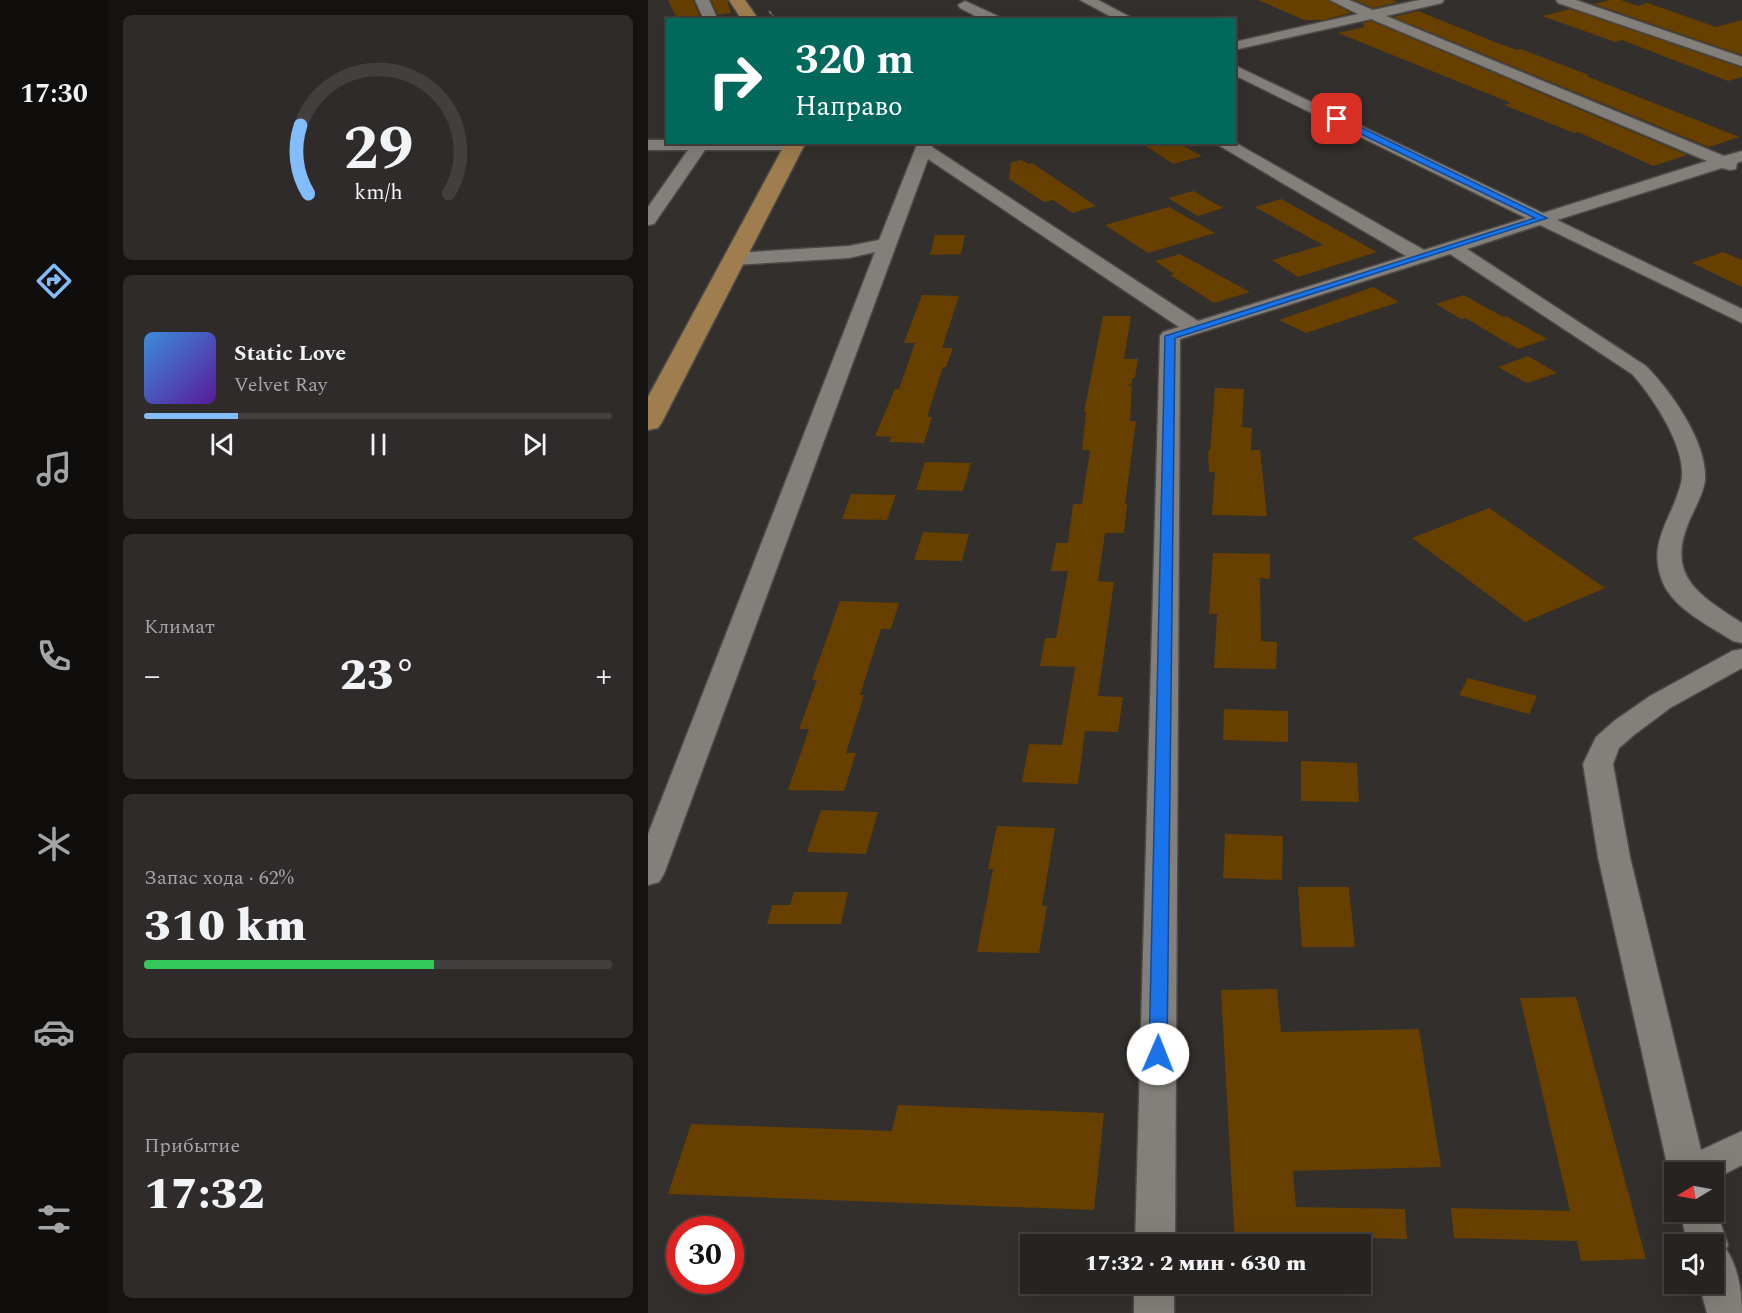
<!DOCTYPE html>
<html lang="ru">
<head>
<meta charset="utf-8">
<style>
	:root { --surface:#262321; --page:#2e2b2a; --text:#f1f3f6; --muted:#a4a4a5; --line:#42403f; --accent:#83bcfb }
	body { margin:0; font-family:Spectral,serif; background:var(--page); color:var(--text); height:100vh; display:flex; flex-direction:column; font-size:22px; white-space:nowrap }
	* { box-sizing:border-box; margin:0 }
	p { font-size:20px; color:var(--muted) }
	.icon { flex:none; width:33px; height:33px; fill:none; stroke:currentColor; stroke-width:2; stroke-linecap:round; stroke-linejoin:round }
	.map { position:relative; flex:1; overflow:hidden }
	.side { display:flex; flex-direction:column; gap:15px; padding:15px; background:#151312; width:540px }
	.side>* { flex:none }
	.guide { position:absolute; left:18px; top:18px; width:570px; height:126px; border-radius:0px; box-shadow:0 6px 24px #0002,0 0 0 2px var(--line); background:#00695c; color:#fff; overflow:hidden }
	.needle { width:39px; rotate:260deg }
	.controls { position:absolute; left:1016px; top:1162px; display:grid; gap:12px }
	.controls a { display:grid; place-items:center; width:60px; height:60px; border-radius:0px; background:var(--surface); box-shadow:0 6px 24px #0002,0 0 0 2px var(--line); font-size:30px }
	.speed { position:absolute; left:18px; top:1216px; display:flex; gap:12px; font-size:30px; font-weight:700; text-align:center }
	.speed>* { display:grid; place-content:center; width:78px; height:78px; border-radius:50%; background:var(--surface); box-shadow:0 6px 24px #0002,0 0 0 2px var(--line); line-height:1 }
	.speed .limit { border:9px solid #d22; background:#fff; color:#111 }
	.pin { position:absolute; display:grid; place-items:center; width:51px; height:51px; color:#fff; margin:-26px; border-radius:12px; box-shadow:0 3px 9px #0006 }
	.me { position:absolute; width:66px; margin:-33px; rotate:1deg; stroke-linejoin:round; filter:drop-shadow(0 0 4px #0008) }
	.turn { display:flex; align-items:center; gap:21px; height:126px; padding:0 30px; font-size:27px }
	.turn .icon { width:78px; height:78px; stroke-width:2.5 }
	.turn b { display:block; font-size:42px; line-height:51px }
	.big { font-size:45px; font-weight:800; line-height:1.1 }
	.side .card { flex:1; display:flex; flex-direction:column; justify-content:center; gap:9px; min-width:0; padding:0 21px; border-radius:9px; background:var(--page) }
	.side .dial { align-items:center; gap:0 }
	.dial svg { height:156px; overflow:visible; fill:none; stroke:var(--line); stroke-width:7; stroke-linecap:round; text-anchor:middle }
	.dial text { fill:var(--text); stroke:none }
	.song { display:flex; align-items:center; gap:18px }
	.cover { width:72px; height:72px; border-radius:9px; background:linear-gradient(135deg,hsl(210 70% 55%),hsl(270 70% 35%)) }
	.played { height:6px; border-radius:3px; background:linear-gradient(90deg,var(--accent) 20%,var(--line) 20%) }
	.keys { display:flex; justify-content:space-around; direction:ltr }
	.heat { display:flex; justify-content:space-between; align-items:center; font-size:33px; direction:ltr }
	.charge { height:9px; border-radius:4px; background:linear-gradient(90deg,#34c759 62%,var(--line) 0) }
	.trip { position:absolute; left:372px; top:1234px; width:351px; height:60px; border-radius:0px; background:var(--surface); box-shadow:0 6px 24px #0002,0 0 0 2px var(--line); font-weight:800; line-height:60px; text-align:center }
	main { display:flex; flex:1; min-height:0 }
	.menu { display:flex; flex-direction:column; width:108px; justify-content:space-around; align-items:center; background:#0f0e0d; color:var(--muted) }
	.menu .icon { width:42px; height:42px }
	.menu .on { color:var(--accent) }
	.menu b { font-size:27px; color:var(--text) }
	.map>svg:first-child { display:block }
	.building { fill:#674000 }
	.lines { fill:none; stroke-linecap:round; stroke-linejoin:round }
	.minor-casing { stroke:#4d4a47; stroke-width:3 }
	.major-casing { stroke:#4d4a47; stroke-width:3 }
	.path { stroke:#73706d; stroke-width:2; stroke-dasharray:4 1.5; stroke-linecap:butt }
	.minor { fill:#837f7b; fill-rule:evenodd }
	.major { fill:#9f7d4e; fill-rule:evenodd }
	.route { fill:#1a73e8; stroke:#114b97; stroke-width:1.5 }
</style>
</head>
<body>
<main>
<nav class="menu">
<b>17:30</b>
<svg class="icon on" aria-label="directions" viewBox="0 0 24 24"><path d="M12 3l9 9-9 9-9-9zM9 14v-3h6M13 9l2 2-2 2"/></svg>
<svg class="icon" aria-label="music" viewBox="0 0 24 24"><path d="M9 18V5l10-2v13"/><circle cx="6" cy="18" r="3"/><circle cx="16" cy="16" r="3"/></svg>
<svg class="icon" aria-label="phone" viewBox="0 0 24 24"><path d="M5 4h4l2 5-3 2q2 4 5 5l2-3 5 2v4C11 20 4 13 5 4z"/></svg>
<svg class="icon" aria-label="climate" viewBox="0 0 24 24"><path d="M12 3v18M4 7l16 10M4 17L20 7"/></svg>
<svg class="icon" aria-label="car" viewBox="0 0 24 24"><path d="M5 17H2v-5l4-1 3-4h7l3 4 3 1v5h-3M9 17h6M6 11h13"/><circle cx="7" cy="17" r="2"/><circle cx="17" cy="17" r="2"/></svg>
<svg class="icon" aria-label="filters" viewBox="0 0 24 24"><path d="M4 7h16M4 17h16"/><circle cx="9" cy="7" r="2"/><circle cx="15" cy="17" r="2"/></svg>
</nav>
<section class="side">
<div class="card dial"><svg viewBox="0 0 100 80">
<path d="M14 69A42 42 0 1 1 86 69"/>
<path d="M14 69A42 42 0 0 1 10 34" stroke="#83bcfb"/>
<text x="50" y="56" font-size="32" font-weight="700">29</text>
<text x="50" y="72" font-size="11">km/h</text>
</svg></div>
<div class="card">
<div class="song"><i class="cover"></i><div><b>Static Love</b><p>Velvet Ray</p></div></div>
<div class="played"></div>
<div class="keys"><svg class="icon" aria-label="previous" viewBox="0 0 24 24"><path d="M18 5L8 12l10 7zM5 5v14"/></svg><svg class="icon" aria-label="pause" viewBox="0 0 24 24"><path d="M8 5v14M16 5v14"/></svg><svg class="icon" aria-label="next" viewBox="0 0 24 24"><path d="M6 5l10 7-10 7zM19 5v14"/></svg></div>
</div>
<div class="card"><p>Климат</p>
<div class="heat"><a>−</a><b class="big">23°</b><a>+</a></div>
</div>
<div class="card"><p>Запас хода · 62%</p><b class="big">310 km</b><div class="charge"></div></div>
<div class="card"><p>Прибытие</p><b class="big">17:32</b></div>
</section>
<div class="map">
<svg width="1094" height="1313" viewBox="0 0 1094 1313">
	<rect width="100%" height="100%" fill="#322f2c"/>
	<path class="building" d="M20,0H45L52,17L29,19Z
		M63,0H79L83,13L70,15Z
		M610,0H680L703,13L675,20H656Z
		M707,0H744L750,2L725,8Z
		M962,0H973L990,6L1000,3L1068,27L1094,20V55L946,4Z
		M922,9L1094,68V77L1080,81L974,40L967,42L894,16Z
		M770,11L852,44L869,50L873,49L941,75L938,76L1091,137L1061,147L745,17Z
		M723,21L1039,155L1005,166L930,132L926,133L856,105L863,103L690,33L716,27L715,23Z
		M492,142H528L554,156L525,164Z
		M374,160L380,164L384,163L448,206L424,213L405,200L396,202L361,179L363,162Z
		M545,191L575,208L550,216L520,198Z
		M633,199L729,252L650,277L624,260L675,245L607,207Z
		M521,207L567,233L500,253L457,225Z
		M287,235H317L313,254L282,255Z
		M1075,252L1094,260V287L1044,263Z
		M532,254L602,292L566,303L522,275L526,274L507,261Z
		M725,287L751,302L658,333L631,320Z
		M274,295L311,296L294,348H305L298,367H295L279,417H284L276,443L241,442L243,437L227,436L247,389H251L267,343H256Z
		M816,295L855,317L858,316L899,339L870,349L817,318L813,319L788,304Z
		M455,316H483L476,359H490L487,378H484V384L478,386H484L482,421H488L477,504H479L476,533H457L450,581L466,582L450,696L475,697L470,732L437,731L430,784L374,782L381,744L414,745L427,667L392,666L397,638H408L420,571H403L408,543H420L425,504H434L442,450H434L438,412H436Z
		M880,356L909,373L879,383L850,367Z
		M567,388L596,389L594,427L604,428L603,450H612L619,516L564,515L567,472H561L560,451H562Z
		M277,462L323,463L315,491L268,490Z
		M203,494L248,495L239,520L194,519Z
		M841,508L957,588L877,622L764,538Z
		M275,532L321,534L314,561L266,560Z
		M565,553L622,554V579L612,578L613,641L629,642L628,669L566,668L569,614H561Z
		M192,601L251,603L243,629H233L212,695H216L198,753H208L196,791L140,790L161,729H151L169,680H164Z
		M820,678L889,696L881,714L811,695Z
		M576,709L640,711V742L575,740Z
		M653,761L709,763L711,802L653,801Z
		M173,810L230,812L218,854L159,852Z
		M349,826L407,828L394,906H399L391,953L329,952L345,869H340Z
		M577,834L635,836L634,880L575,878Z
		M650,887H701L707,947H654Z
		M146,892H200L193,924H119L124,905H142Z
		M629,989L633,1032L771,1029L793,1167L645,1171L648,1207L757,1209L759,1239L651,1236L652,1245H587L573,990Z
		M928,997L998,1259L933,1261L929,1241L806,1238L803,1208L922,1211L872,998Z
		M250,1105L456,1113L446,1210L20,1194L43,1124L244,1131Z"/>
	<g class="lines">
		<defs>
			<path id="minor" d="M47,0H61L70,20H56Z
				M432,0H450L488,20H469Z
				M682,0H701L725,10L771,0H796L794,3L738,16L1076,156L1094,151V161L1089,163L1088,169L1082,170L1074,168L909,220L1094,309V323L892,225L819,249L998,366C1023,391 1060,443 1057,481C1055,495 1045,511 1040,524C1018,578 1054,597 1094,623V643L1085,641C1062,626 1026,609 1015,583C998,542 1024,520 1033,483C1041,451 1005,397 984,374L802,254L532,339L527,1245H487L512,336L515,332L531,327L280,159L16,874L11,882L0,885V834L227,252L201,258L86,265L79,263L77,259L79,255L86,253L201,246L231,240L270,142H286L284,147L550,321L758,256L565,142H586L776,250L878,218L586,75V65L895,213L1059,161L723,19L586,50V42L710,14Z
				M908,0H928L1094,57V66L910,3Z
				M317,1L352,17L354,20H335L312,8L310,5Z
				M0,140H20V142H154L155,145L147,150H57L6,224L0,225V207L40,150H0Z
				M1094,649V668L1022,708L986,735L971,748L965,764L982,857L1053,1150L1094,1131V1165L1065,1180V1173H1026V1183L1021,1173L950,857L935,764L948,737L966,721L1002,696L1084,651Z
				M1065,1201L1080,1245L1078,1249C1090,1266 1094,1292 1094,1313H1059L1051,1284H1065V1245H1040L1032,1212H1065Z
				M486,1284H526V1313H486Z"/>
			<path id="major" d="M81,0H97L111,20H94Z
				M138,142H158L14,422L10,428L0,430V397Z"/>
		</defs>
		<use href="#minor" class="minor-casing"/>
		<use href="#major" class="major-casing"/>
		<path class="path" d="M121,11L128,20"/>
		<use href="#minor" class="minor"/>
		<use href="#major" class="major"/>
	</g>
	<path class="route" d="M686,117H692L899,218L527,338L519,1054L516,1059L510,1061L504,1059L501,1054L517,336L887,218L686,121Z"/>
</svg>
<div class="controls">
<a><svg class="needle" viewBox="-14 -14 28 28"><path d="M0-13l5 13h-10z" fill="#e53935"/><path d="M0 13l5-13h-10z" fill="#a4a4a5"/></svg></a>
<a><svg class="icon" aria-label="sound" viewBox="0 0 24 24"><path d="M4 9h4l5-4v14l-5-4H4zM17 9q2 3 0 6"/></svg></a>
</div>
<div class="speed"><div class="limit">30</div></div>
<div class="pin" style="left:689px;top:119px;background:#d93025"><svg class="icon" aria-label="arrive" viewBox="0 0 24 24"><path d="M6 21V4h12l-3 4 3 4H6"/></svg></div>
<svg class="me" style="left:510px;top:1054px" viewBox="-20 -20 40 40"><circle r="19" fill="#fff"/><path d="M0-13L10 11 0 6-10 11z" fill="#1a73e8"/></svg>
<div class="trip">17:32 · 2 мин · 630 m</div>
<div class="guide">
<div class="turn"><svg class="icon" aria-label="right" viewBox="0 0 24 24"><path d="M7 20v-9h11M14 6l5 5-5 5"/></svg><div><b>320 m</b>Направо</div></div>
</div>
</div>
</main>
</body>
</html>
